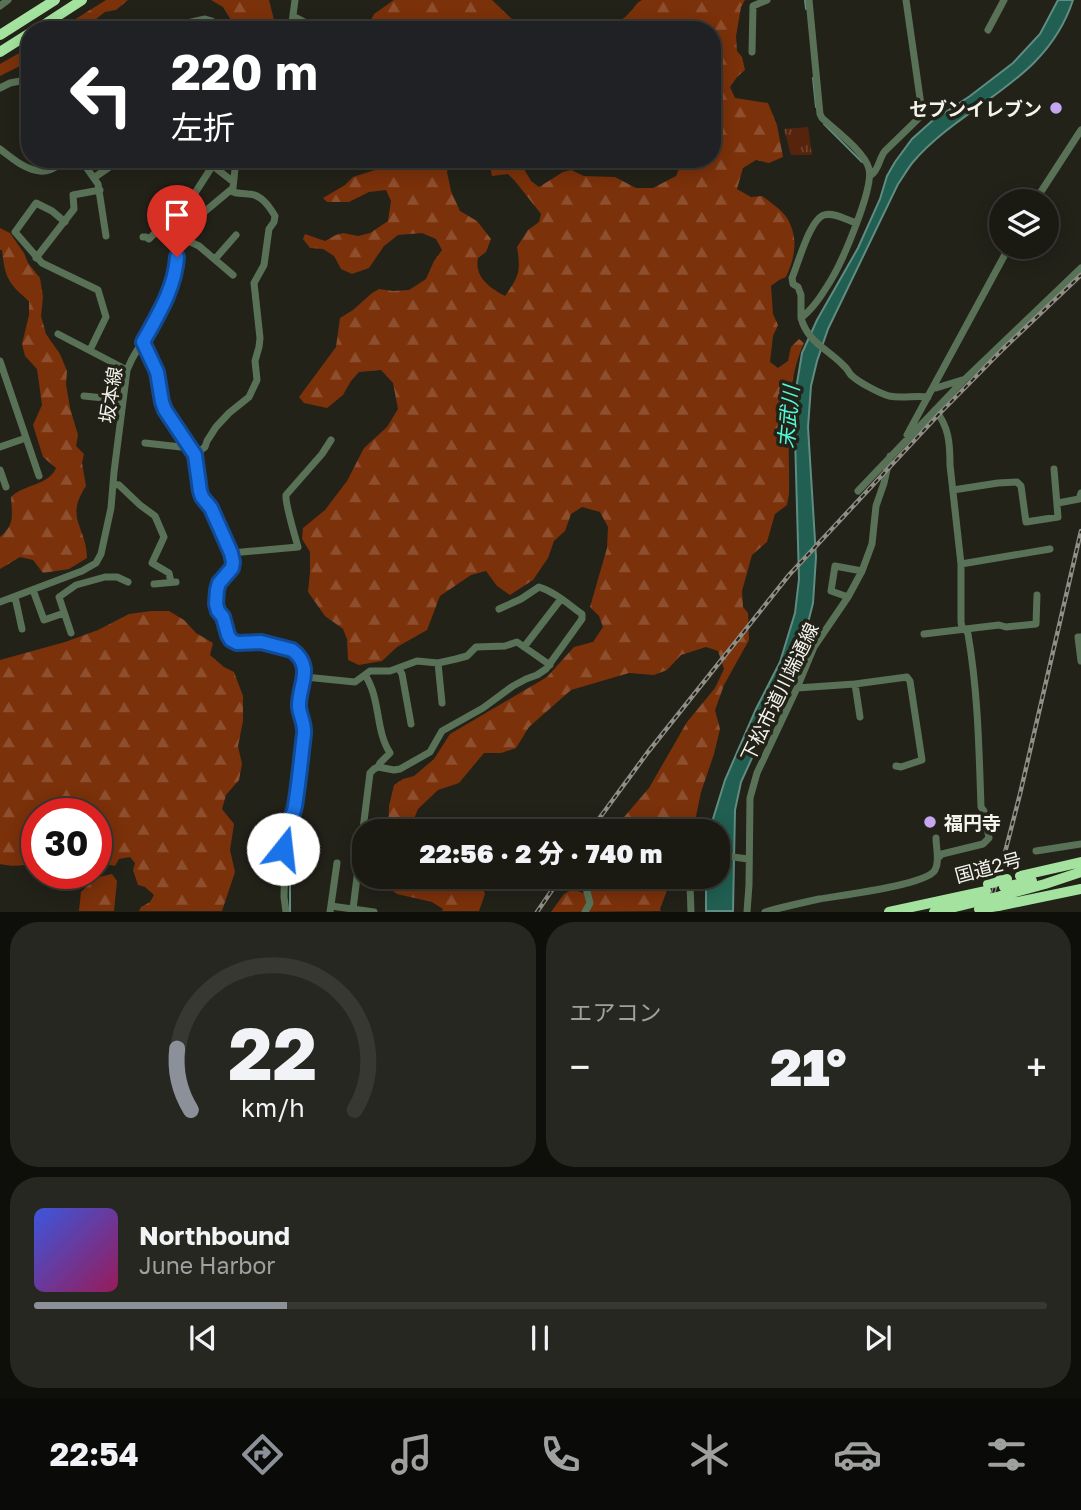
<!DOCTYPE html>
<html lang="ja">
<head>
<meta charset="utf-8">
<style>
	:root { --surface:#1a1a13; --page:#272721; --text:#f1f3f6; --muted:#9fa1a0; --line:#383833; --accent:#8c9099 }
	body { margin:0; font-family:"Golos Text","Noto Sans JP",sans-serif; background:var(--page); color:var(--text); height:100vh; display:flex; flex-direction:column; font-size:26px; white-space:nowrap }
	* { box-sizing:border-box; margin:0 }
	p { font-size:23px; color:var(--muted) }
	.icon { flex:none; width:38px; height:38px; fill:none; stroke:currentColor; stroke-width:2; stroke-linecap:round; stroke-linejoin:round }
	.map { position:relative; height:912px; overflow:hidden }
	.details { display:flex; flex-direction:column; gap:10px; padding:10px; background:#0e0e0a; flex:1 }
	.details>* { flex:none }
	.banner { position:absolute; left:21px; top:21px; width:700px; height:147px; border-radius:28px; box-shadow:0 4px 18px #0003,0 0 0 2px var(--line); background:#202124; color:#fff; overflow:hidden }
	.fabs { position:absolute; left:989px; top:189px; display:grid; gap:14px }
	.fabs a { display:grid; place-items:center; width:70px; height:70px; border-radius:50%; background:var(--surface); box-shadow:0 4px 18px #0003,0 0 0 2px var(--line); font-size:35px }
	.speed { position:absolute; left:21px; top:798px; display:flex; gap:14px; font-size:35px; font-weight:700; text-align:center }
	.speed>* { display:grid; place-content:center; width:91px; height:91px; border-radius:50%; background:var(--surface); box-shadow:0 4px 18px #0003,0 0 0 2px var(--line); line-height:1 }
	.speed .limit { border:10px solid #d22; background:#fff; color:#111 }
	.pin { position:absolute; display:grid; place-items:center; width:60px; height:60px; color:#fff; margin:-72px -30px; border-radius:50% 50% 50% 0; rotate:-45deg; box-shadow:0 0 7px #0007 }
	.pin .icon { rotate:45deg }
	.me { position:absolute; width:77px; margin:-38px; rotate:16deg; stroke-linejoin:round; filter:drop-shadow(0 0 5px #0008) }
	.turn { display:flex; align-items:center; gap:24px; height:147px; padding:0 35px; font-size:32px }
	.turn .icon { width:91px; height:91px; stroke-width:2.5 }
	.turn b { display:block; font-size:49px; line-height:60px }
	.big { font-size:52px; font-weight:800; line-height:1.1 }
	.details .tile { flex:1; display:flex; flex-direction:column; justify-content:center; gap:10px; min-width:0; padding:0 24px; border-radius:28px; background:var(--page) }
	.details .dial { align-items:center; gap:0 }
	.dial svg { height:182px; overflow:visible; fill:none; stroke:var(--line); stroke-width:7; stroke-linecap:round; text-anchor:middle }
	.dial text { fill:var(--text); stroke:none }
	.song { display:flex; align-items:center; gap:21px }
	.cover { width:84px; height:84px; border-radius:10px; background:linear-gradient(135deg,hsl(230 70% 55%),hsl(330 70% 35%)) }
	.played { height:7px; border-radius:4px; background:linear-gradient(90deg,var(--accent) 25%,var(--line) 25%) }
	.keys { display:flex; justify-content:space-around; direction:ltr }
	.heat { display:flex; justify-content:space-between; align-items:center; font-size:38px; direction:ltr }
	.details .tiles { flex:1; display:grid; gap:10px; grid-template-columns:1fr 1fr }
	.tile:last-child { grid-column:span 2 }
	.trip { position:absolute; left:352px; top:819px; width:378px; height:70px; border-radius:28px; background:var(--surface); box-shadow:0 4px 18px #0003,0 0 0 2px var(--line); font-weight:800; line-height:70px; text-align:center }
	.menu { display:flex; height:112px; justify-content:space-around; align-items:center; background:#0a0a08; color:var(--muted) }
	.menu .icon { width:49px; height:49px }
	.menu .current { color:var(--accent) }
	.menu b { font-size:32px; color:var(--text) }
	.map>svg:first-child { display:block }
	.grass { fill:url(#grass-tufts) }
	.forest { fill:url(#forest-firs) }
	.water { fill:#205f52; stroke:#608c81; stroke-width:2 }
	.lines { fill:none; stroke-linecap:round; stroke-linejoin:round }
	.stream { stroke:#608c81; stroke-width:2 }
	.minor { stroke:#597257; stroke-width:7 }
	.highway { stroke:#a3e39f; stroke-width:10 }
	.rail-casing { stroke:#8f8f87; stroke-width:4.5 }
	.rail { stroke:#222219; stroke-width:2; stroke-dasharray:5; stroke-linecap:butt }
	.highway-bridge { stroke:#a3e39f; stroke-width:10 }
	.route-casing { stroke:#114b97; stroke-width:18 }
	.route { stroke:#1a73e8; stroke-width:12 }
	.poi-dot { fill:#c6a6f0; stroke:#222219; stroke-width:2.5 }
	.labels { text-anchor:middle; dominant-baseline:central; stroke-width:7; stroke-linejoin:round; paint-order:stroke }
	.poi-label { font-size:19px; font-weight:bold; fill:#f5f5ee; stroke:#222219; text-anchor:end }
	.street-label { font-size:19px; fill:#f5f5ee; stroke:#222219 }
	.water-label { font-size:21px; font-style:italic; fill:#53f8d6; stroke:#222219 }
</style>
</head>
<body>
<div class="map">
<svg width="1081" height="912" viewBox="0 0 1081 912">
	<defs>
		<pattern id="grass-tufts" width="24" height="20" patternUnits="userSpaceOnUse" patternTransform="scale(1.75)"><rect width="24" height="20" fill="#56240d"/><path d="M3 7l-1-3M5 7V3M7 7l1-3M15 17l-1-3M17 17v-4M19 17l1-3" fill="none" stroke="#6f4431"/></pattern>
		<pattern id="forest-firs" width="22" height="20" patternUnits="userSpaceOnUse" patternTransform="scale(1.75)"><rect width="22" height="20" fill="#7b310a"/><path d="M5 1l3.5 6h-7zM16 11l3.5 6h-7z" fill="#8e4f2e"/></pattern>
	</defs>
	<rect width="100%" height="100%" fill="#222219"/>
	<path class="grass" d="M808,127L812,155H791L784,129Z"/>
	<path class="forest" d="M106,0H128L116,10L105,12L82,30H58Z
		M211,0H269L275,24L274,30H237L223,7Z
		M394,0H492L517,24L529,30H366L374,14Z
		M642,0H745L741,7L736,36L737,51L742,57L745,70L737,77L730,87L735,98L768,103L777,125L783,157L769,163L756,160L743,168L737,189L751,197L762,196C770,202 782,210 787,218C799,238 795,258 786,277L779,280L771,286L773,314L778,325L773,336L770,362L778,368L788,361L791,347L799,339L804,343C783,389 790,445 789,494L787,505L775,514L767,542L752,555L742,591L743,607L748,613L749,640L724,685L715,710L720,729L714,754L701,792L693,831H612L649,788L687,722L715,688L724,669L718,651L706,647L681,655L667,670L654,675L629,673L571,690L529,727L516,748L501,753H484L459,783L438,790L418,809L409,831H388L389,806L394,785L403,779L414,776L434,759L450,734L547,677L574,647L593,642L603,627L599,616L590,607L607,548L608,527L600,512L582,507L571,514L565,531L554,541L548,558L533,580L510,595L497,586L486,571L471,575L440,596L427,630L397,647L382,661L359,665L348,660L347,639L343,629L325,616L308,592L310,572V552L302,539L303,528L325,510L347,481L364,448L387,427L398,409L393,383L381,370L359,372L351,381L343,395L327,408L304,403L299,397L336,347L340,318L353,310L372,293L379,289L393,291L409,290L426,279L434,261L442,250L436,239L422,233L398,235L384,246L369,268L352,274L341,269L334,256L323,249L310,248L303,239L305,234L325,241L336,235L343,233L358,236L370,233L388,221L391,201L386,190L369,192L349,202H327L323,198L345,185L353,177L394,164L400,159H450L447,172L451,191L460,211L477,221L491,239L486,252L478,258C474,277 490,288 505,296C519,276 521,272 517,247L528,230L539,222L541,214L515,181L508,174L492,176L490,167L500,159H532L524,169L531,181L539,187L563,172L571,170L584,176L615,177L636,188H653L676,176L683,159H712V30H565L578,20C598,24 615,30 630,12C635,7 636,3 642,0Z
		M30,47V61L0,76V64Z
		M0,228L10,233L24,253L28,263L40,278L43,297L41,316L46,334L60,354L67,371L66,384L70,408L78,435L76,446L84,454L82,463L86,486C64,519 87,527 87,558L69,569L43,573L33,560L20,557L0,569V537C15,524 12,516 11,497C24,484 48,486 56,468L43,457L33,425L42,405L37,369L25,356L22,344L29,315V301C8,283 5,278 2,250H0Z
		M151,611H169L184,620L196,633L213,643L210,655L224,667L234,672L243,696V721L238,746L242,764L239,780L226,795L222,809L234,824L230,850L235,872L222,911H139L141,907L150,902L154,895L145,887L138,885L133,870L135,863L130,857L119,859L115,866L96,862V814H37V862C24,866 13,867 0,864V660L65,642L98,630L129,614Z
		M112,874L117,881L114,911H79L81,892L95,878Z
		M382,877H479L485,894L479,911H442L443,909L432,902L397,894L381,882Z
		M587,877H672L660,909L661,911L551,912L564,894L573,889L583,893L590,888Z"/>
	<path class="water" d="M1058,0H1073C1046,83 965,102 913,162C908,168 903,177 898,184L828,329L817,361L811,386L808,427L816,557L813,603L798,662L780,705L761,738L741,782L735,810L733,911H706V877H718V831H711L713,819L725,780L756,709L780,662L795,613L799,579L794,401L802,353L817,320L858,248L880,199L887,176L895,162L912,139L932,121L970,96L1013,63L1040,34Z"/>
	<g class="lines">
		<path class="stream" d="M805,0L806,9
			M813,78L816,107
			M824,124L862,162
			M303,702L306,720
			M301,787L304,761
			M290,912V859L287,846L286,837L297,813"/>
		<path class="minor" d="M809,0L820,114L822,118C835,130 865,152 869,169C874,188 842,262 831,280C823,293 814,308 801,318C808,343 828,349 844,366C846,367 850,374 851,375C858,382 879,393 889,396C902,399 915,395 928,397
			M0,6L8,0
			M293,16L320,30
			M156,30L205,19L212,21L216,30
			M291,30L295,0
			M988,30L1004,0
			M752,52L753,6L767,0
			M0,88L10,83L30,79
			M0,149C12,158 25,170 40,171C57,173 63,154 83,164
			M204,159L231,180H234
			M81,160L98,184L106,236
			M871,175C879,170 879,158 885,151L921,116L922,112L906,0
			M95,177L121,159
			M1035,201L1081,130
			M170,218L187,233
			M65,222L52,211L36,203L15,232L42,263L98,290L106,317L90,350
			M143,237H146L149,239L195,193L213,165
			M184,239L199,246L233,275
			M36,258L74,209L73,195L100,190
			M215,259L236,235
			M801,318V295L798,287L793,284L792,278C798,264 810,219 824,215C834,212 847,220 856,223
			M58,334L127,370
			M143,342L157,372L162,402L165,410L189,448
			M0,361L39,476
			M933,387L936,388L962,380
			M84,396L123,400
			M935,410C949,426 950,444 950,465L961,564V622L962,627L966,630L968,634C978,692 979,749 981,807L984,811L989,838L983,844L942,854L938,858
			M907,435L1009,247
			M145,443L190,448L195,455L200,491L211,508L228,545L233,562L232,568L219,583L217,590L216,604L218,611L223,617L228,635L231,641L237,643L261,642L292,650C316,668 298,686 299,707C300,716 305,724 304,734L295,808L284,833L282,841L285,855L284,897L286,912
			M0,447L26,438
			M195,455L205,447L207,441L216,427L229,413L249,397L257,380L255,361L259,347L260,338L254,283L264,265L268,236L269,229L274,222L275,216C269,206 261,194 248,194C241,193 237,194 231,191
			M0,470L6,487
			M113,484L119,485L140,505L155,516L164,537L152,563L169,573L171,582
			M953,490L998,483L1017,482L1021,486L1026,522L1058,517L1054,469
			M858,491L963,381L1081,268
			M1058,503L1079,499L1081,493
			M231,553L298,547C295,536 285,504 286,495L322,454L331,440
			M961,564L1050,549
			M154,584L176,582
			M33,590L44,620L64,613
			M15,597L22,629
			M848,597L831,591L835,566L862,571
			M0,602L82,571L96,563L101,554L111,508L114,472L127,370L132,359L161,309L174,279L177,257L187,233L197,218L233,188L236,159
			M71,633L59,597L76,585L105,577H117L128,582
			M924,634L999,625L1006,627L1036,624L1037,595
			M1081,637H1078L1081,661
			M524,647L561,599
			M438,663L442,703
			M399,669L402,674L411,724
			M305,677L355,682L370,671H390L417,661L438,663L456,659L467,656L476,647L505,646L517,642L550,665
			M855,684L860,717
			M797,688L855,684L907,677L910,681L922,760L901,767L896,766
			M378,767L394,770L400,769L430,752L442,731L483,708L513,686L526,679L537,675L546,669L582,619V614C568,604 555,592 539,587L521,599L499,609
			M1036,851L1081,844
			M718,855L748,859
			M579,877L585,884L590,903L585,912
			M691,877L690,884L691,912
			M331,906L374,912
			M353,909L370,773L374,769L378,767L380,763L390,753C375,730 381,699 365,675
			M330,912L337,863
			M747,912L749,885L750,798L757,773L797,688L814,647L848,597L862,571L872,544L876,506L884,483L890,456
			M765,912C783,907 801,903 819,899C838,896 927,885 935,870C940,861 936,848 936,838"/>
		<path class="highway" d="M36,30L82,0
			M0,35L55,0
			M0,52L30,33
			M1020,876L1081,862
			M1004,887L1032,881
			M1001,896L1045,884L1081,872
			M998,906L1081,889
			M889,912L986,891
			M934,912L984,900"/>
		<defs>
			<path id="rail" d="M590,831L648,752L789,575L939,414L1003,349L1081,275
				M537,912L561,877
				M987,912L1001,868L1020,794L1081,531"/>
		</defs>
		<use href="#rail" class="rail-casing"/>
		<use href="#rail" class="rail"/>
		<path class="highway-bridge" d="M988,884L1007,879
			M984,900L1001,896
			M979,909L998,906"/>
	</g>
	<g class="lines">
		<defs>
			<path id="route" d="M177,257C175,288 158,315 143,342L157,372L162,402L165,410L195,455L200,491L202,497L211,508L231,553L233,562L232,568L219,583L217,590L216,604L218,611L223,617L228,635L231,640L237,643L261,642L292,650C315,667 298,686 299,707C300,716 305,724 304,734C301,758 299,782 295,806C292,822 281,832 283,849"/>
		</defs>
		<use href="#route" class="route-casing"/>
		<use href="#route" class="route"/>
	</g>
	<g class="poi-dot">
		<circle cx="1056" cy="108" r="7"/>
		<circle cx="930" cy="822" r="7"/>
	</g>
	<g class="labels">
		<g class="poi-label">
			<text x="1042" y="108">セブンイレブン</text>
			<text x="944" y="822" text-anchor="start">福円寺</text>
		</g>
		<g class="street-label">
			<text transform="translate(110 395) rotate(-81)">坂本線</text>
			<text transform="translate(779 692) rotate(-64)">下松市道川端通線</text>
			<text transform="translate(988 867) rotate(-15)">国道2号</text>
		</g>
		<g class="water-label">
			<text transform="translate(788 417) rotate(-85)">末武川</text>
		</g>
	</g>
</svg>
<div class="fabs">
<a><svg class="icon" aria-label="layers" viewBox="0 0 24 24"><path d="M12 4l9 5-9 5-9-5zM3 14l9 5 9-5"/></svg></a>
</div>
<div class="speed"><div class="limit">30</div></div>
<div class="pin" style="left:177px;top:257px;background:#d93025"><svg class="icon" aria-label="arrive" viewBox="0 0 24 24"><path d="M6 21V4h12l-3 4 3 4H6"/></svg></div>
<svg class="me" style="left:283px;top:849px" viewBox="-20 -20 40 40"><circle r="19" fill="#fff"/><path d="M0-13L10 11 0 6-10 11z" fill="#1a73e8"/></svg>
<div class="trip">22:56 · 2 分 · 740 m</div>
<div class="banner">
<div class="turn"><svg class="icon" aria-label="left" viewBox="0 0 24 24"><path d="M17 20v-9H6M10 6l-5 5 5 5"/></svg><div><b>220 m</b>左折</div></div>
</div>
</div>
<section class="details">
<div class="tiles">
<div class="tile dial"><svg viewBox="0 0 100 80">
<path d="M14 69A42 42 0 1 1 86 69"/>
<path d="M14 69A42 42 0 0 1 8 42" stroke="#8c9099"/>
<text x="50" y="56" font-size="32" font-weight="700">22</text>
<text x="50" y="72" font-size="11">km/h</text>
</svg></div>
<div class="tile"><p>エアコン</p>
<div class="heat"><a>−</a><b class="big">21°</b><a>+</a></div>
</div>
<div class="tile">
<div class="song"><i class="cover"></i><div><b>Northbound</b><p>June Harbor</p></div></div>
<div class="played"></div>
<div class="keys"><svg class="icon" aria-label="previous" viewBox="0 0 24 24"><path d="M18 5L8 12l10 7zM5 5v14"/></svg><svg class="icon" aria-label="pause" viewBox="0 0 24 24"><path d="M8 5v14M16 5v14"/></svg><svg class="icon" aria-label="next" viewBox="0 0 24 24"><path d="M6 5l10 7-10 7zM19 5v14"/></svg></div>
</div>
</div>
</section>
<nav class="menu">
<b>22:54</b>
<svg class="icon current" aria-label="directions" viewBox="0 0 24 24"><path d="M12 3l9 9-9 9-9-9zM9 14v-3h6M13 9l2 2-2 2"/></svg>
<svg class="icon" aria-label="music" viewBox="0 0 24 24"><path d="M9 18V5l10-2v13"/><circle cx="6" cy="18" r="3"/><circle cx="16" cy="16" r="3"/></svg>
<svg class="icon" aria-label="phone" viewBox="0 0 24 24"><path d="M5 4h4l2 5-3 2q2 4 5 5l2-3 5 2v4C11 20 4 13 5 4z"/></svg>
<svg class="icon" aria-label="climate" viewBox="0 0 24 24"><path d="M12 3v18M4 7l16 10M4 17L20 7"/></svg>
<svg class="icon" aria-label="car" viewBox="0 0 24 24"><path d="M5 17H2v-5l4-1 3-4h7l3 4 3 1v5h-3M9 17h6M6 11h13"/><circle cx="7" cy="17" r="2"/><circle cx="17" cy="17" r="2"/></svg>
<svg class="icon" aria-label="filters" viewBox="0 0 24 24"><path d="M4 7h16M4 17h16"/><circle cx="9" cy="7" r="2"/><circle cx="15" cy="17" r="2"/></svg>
</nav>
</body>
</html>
